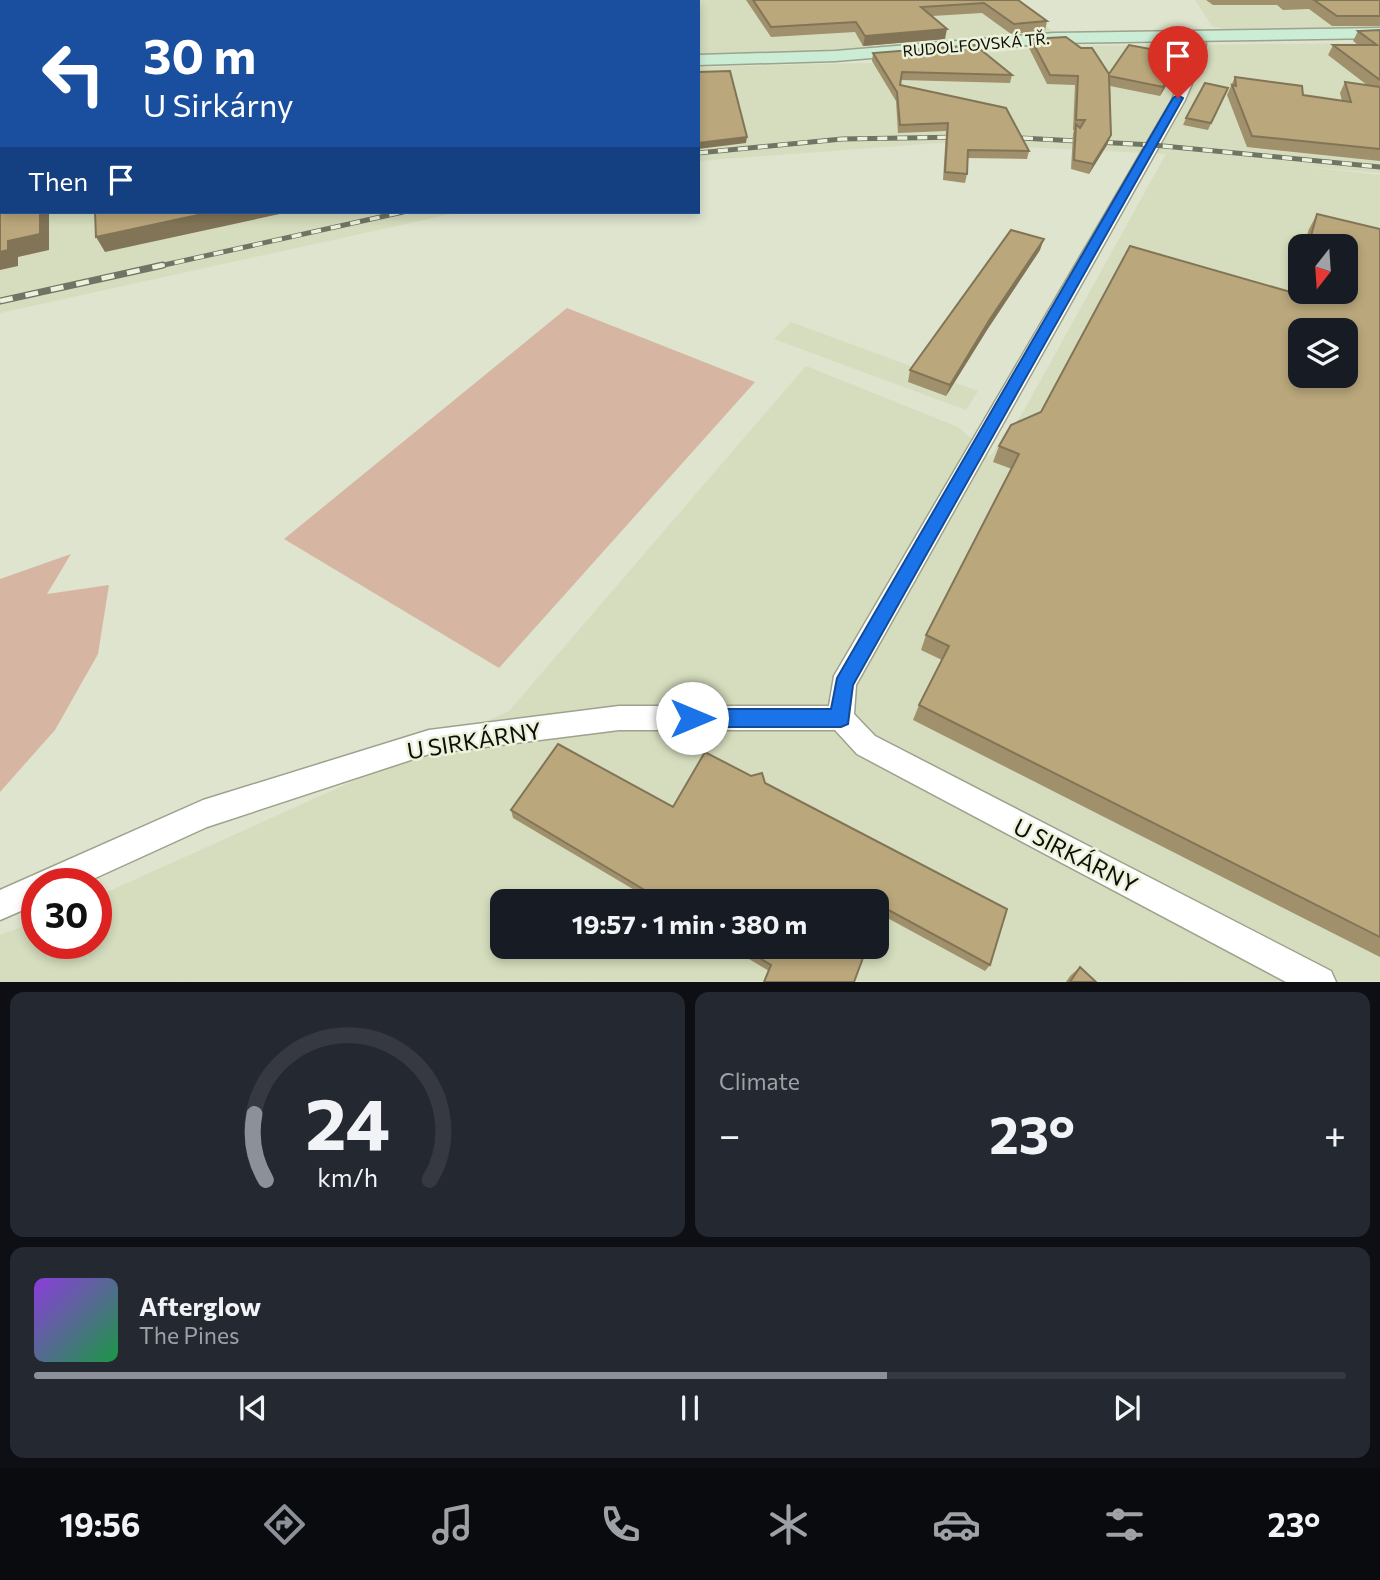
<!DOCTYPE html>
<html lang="en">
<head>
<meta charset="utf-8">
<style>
	:root { --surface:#171b24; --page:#242831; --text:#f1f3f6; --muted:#9ea1a6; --line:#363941; --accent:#8c9099 }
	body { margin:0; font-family:Commissioner,sans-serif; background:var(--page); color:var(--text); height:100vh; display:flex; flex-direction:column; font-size:26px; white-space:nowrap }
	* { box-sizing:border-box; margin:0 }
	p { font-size:23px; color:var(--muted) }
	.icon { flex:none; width:38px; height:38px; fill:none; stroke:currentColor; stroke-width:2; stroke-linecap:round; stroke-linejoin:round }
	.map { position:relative; height:982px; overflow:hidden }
	.drawer { display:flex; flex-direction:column; gap:10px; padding:10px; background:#0d0f14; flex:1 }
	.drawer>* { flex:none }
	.guide { position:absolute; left:0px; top:0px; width:700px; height:214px; box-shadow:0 4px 10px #0003; background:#1a4fa0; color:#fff; overflow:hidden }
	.needle { width:46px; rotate:197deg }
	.tools { position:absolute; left:1288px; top:234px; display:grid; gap:14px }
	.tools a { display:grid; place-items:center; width:70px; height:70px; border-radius:14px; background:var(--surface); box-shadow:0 4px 10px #0003; font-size:35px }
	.speed { position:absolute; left:21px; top:868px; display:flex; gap:14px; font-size:35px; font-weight:700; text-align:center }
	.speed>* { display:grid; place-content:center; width:91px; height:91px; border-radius:50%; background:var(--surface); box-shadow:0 4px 10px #0003; line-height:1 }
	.speed .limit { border:10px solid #d22; background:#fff; color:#111 }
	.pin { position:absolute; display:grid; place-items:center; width:60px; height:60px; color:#fff; margin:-72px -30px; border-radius:50% 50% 50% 0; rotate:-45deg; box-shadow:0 0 7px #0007 }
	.pin .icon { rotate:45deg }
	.me { position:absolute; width:77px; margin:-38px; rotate:90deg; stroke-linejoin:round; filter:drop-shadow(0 0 5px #0008) }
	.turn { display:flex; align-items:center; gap:24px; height:147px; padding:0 28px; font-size:32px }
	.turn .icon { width:91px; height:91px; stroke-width:2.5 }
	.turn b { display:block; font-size:49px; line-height:60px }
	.then { display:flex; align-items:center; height:66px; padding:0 28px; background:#0003; gap:14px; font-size:26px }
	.big { font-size:52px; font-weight:700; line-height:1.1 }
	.drawer .tile { flex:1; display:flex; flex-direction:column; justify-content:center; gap:10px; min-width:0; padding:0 24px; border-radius:14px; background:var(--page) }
	.drawer .dial { align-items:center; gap:0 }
	.dial svg { height:182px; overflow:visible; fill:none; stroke:var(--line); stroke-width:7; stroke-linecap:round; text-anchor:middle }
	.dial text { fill:var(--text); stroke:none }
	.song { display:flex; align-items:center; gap:21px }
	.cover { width:84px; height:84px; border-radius:10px; background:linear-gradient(135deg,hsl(270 70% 55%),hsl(140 70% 35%)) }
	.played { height:7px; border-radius:4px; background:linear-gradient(90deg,var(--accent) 65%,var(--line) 65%) }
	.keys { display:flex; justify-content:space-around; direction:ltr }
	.heat { display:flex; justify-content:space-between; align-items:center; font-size:38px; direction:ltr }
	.drawer .tiles { flex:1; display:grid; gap:10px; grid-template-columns:1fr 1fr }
	.tile:last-child { grid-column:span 2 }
	.trip { position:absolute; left:490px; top:889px; width:399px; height:70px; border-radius:14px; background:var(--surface); box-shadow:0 4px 10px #0003; font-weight:700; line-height:70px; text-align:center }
	.menu { display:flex; height:112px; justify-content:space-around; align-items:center; background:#090b0e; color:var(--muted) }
	.menu .icon { width:49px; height:49px }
	.menu .active { color:var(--accent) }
	.menu b { font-size:32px; color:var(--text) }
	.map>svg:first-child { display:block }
	.built { fill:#d5ddbe; fill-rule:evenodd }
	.green { fill:#d6b6a3 }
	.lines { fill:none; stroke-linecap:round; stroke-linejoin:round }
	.street-casing { stroke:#9ca28c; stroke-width:3 }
	.secondary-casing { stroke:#9ca28c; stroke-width:3 }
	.street { fill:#fff; fill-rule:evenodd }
	.secondary { fill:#cbedd6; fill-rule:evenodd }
	.rail-far1-casing { stroke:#707465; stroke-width:5 }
	.rail-casing { stroke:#707465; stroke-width:7 }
	.rail-far1 { stroke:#ecf2da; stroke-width:3.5; stroke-dasharray:10; stroke-linecap:butt }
	.rail { stroke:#ecf2da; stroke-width:4.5; stroke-dasharray:13; stroke-linecap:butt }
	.wall { fill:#a0906b }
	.shaded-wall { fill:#827557 }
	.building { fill:#baa77c; stroke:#827557; stroke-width:2; fill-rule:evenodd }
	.route { fill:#1a73e8; stroke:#114b97; stroke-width:2 }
	.labels { text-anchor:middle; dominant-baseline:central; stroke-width:5; stroke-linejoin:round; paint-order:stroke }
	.far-street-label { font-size:16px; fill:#0c0e07; stroke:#ecf2da }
	.near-street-label { font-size:23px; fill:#0c0e07; stroke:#ecf2da }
</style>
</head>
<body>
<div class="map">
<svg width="1380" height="982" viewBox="0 0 1380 982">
	<rect width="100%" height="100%" fill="#dee4cd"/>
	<path class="built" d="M0,0H1016L1018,6L1054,32L838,51L698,54V2H2L0,89Z
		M1195,0H1380V27L1222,29L1212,26Z
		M1380,43V173L1298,166L1380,175V981L0,982V935L37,921V943H96V897L509,711L806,366L958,427L990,456L1022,414L1166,154L938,143L698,161V67L873,63L1066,46ZM1300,247H1346V292H1300ZM1300,331H1346V376H1300ZM502,901H877V947H502Z
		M0,144L2,212H460L0,313Z
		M791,322L978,391L966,410L774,339Z"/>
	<path class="green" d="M567,308L755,382L499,668L284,539Z
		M71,554L47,594L109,585L98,654L55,730L0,792V579Z"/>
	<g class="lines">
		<defs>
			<path id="street" d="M457,0H468L456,2Z
				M1187,32H1195L1206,44L1203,58L1185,100L856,685L854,714L875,736L1331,971L1336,982H1286L857,754L835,730H619L429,754L207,827L82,884H37V904L0,920V890L203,800L429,730L619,706H829L834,676L1172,100L1194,44L1186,34Z"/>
			<path id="secondary" d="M36,0H59L60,2H37Z
				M1380,28V38L1054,43L835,61L698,65V55L835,51L1054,33Z
				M0,126H2L0,138Z"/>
		</defs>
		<use href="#street" class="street-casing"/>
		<use href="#secondary" class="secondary-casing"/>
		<use href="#street" class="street"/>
		<use href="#secondary" class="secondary"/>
		<defs>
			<path id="rail-far1" d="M1003,137L1153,145L1380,167
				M698,153L842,139L965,137
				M155,267L403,212"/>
			<path id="rail" d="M0,301L163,265"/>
		</defs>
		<use href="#rail-far1" class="rail-far1-casing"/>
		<use href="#rail" class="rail-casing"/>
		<use href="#rail-far1" class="rail-far1"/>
		<use href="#rail" class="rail"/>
	</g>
	<path class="wall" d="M176,0H391L388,2H187Z
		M746,0H1018L1047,21L1045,31L1011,34L982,13L932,16L945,39L863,46L855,32L771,37Z
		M1206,0H1380V26H1332L1309,9L1283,10L1277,5H1213Z
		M1380,30V161L1247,147L1227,95L1235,77L1303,95L1342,101L1340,93L1345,82L1367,85L1328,55L1333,45H1358L1353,41L1358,31Z
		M1031,39L1109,74L1182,55L1179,64L1160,96L1110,86L1111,135L1107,145L1089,174L1071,169L1073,134L1074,130H1073L1075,85L1047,84L1029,48Z
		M873,53L1012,75L1010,83L901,80L900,85L1029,151L1027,159L967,158V174L965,183L943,180L946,131L898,133L896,101L872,61Z
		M1228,88L1208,130L1183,125L1186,118Z
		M1317,214L1380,229V957L913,720L919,705L942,660L921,650L926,635L1012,469L993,462L999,446L1041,412L1290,292L1300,257V292L1346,247H1303L1309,229Z
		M1040,250L987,330L946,396L908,382L910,370Z
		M765,783L990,965L985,971L880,914L877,901H653L513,818L511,810L673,807Z
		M729,947H867L769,971Z
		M1080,967L1096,982H1066L1070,976Z"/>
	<path class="shaded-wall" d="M248,0H266V2H247V1Z
		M368,0H391L388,2H365Z
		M947,29L945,39L863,46L865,36Z
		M1182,55L1179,64L1160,96L1163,87Z
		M0,100H2V115L0,116Z
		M1111,135L1107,145L1089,174L1093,164Z
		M747,137L746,143L698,149V143Z
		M40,212H49V250L18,257V266L0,270V252L8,241Z
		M212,212H289L105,252L96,237Z
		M1044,239L1040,250L987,330L946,396L950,385L990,319Z"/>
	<path class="building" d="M304,0H368L365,2H315Z
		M481,0H641L639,2H479Z
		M753,0H1018L1047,21L1014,24L984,3L921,7L947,29L865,36L856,22L771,27Z
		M1314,0H1380V16H1337Z
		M0,12H2V100H0Z
		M1380,30V80L1333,45H1377L1358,31Z
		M1066,37L1081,48H1092L1109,74L1129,45L1182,55L1163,87L1109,76L1111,135L1093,164L1074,160L1076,124L1080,128L1085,120H1076L1078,76L1050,75L1031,39Z
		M975,45L1012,75L902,72L900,85L1006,108L1029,151L968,150L967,174L945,172L948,123L900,125L897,92L873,53Z
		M730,71L747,137L698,143V72Z
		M1235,77L1302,86L1303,95L1351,102L1345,82L1380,87V149L1252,136L1232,85L1236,86Z
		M1205,83L1228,88L1211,123L1186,118Z
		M0,141H2V212H40V234L8,241V250L0,252Z
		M95,212H212L96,237Z
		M1317,214L1380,229V937L919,705L949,646L926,635L1019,454L999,446L1011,425L1041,412L1130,246L1294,293L1300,271V292H1346V247H1308ZM1300,331H1346V376H1300Z
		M1011,230L1044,239L990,319L950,385L910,370Z
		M558,744L673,807L705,752L751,776L762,773L765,783L1007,909L990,965L883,907L877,923V901H663L511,810Z
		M740,947H867L854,982H764L771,965Z
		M1080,967L1096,982H1070Z"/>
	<path class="route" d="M1178,95L1183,98L853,685L848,724L841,727H692L685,725L682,718L685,712L692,709H831L837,678L1173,98Z"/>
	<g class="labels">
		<g class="far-street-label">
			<text transform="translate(976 44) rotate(-5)">RUDOLFOVSKÁ TŘ.</text>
		</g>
		<g class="near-street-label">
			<text transform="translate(474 740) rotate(-9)">U SIRKÁRNY</text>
			<text transform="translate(1076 855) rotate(27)">U SIRKÁRNY</text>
		</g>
	</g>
</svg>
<div class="tools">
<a><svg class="needle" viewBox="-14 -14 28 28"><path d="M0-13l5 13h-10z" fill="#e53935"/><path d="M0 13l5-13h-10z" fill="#9ea1a6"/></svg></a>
<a><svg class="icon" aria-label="layers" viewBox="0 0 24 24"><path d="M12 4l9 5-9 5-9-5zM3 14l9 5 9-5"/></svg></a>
</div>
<div class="speed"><div class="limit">30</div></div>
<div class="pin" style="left:1178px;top:98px;background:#d93025"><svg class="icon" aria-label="arrive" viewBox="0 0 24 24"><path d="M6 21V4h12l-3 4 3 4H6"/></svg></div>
<svg class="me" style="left:692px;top:718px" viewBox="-20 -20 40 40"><circle r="19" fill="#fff"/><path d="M0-13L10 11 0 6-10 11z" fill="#1a73e8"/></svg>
<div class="trip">19:57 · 1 min · 380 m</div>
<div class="guide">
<div class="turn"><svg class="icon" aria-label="left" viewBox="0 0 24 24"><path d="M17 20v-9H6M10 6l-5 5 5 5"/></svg><div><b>30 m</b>U Sirkárny</div></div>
<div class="then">Then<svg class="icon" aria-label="arrive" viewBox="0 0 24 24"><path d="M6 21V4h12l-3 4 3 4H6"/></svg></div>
</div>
</div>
<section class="drawer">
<div class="tiles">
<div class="tile dial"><svg viewBox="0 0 100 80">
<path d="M14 69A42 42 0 1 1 86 69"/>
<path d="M14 69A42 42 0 0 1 9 40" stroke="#8c9099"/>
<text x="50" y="56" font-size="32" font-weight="700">24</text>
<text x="50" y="72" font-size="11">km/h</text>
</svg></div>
<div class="tile"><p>Climate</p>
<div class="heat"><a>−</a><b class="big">23°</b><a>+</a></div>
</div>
<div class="tile">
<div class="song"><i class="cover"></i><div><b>Afterglow</b><p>The Pines</p></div></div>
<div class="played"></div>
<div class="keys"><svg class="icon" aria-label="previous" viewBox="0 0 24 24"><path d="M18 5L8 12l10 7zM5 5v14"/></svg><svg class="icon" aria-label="pause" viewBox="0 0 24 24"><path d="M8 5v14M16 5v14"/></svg><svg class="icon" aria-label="next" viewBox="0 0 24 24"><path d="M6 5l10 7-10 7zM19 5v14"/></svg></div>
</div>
</div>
</section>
<nav class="menu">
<b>19:56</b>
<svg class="icon active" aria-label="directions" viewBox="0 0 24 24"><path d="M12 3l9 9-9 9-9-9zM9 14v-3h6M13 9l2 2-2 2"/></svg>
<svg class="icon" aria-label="music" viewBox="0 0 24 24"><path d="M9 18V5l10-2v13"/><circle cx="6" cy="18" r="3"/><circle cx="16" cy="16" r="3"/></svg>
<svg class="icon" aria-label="phone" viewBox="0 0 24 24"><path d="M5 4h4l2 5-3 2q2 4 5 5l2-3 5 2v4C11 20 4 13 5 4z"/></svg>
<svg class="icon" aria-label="climate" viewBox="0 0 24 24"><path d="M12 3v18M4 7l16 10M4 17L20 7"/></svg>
<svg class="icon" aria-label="car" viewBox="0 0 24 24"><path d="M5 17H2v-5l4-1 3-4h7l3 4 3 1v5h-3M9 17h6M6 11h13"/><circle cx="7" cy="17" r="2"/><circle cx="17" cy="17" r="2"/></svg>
<svg class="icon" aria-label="filters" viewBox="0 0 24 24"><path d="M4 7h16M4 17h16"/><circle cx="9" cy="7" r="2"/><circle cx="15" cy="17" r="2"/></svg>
<b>23°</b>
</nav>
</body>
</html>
